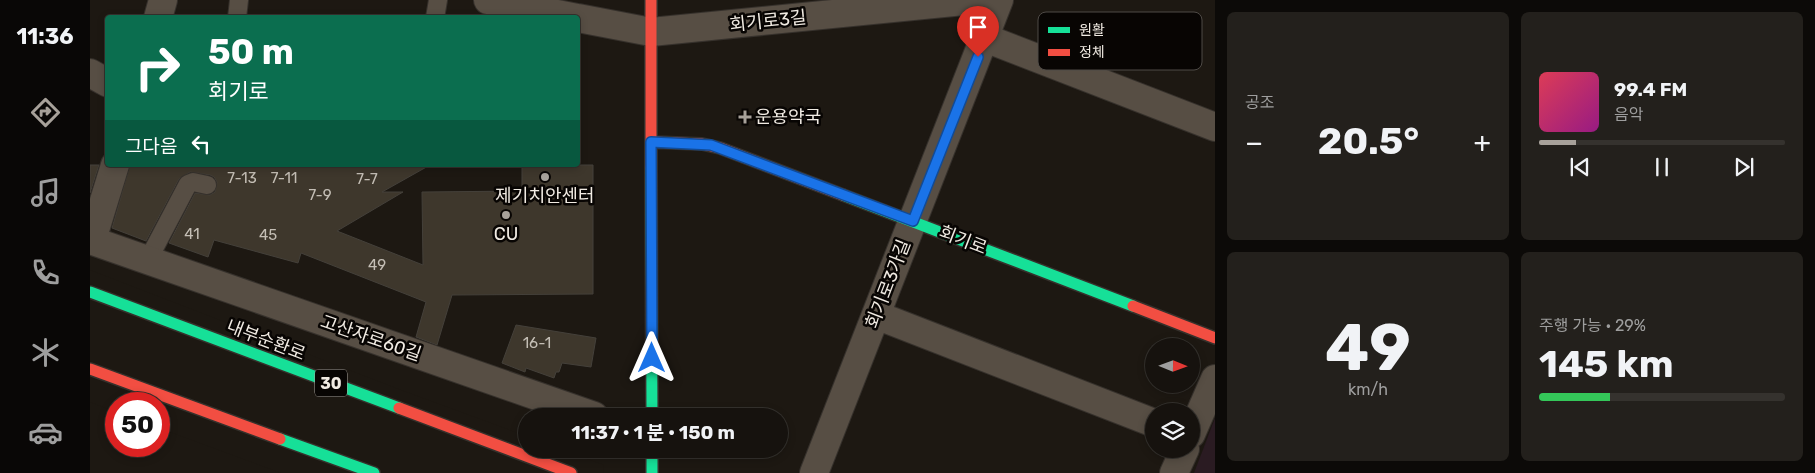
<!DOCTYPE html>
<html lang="ko">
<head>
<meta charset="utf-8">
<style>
	:root { --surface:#16120e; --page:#23201c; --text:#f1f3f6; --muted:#9e9e9e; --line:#35322e; --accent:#a7a19a }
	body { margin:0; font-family:Rubik,"Noto Sans KR",sans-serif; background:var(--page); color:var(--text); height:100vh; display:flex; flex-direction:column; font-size:19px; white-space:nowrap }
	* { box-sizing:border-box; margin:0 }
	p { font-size:16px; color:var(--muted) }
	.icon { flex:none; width:28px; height:28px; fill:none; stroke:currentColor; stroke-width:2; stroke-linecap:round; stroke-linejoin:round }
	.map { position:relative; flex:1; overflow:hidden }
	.side { display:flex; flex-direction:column; gap:12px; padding:12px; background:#0c0a08; width:600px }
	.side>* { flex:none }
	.guide { position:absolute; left:15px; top:15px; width:475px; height:152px; border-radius:5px; box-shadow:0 2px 8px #0003,0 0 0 1px var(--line); background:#0b6e4f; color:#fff; overflow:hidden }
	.needle { width:32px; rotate:91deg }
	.buttons { position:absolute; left:1055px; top:338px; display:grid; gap:10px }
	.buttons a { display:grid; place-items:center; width:55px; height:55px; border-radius:50%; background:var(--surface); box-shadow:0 2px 8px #0003,0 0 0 1px var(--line); font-size:25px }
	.speed { position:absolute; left:15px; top:392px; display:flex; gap:10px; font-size:25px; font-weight:700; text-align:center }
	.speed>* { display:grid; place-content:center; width:65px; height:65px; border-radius:50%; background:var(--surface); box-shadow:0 2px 8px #0003,0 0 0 1px var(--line); line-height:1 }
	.speed .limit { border:8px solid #d22; background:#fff; color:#111 }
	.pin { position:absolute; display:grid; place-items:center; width:42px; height:42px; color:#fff; margin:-51px -21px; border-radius:50% 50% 50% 0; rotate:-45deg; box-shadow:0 0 5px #0007 }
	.pin .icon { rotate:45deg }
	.me { position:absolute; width:55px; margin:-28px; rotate:0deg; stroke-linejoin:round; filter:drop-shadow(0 0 4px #0008) }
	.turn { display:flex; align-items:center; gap:18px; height:105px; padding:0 20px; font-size:22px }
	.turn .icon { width:65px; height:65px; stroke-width:2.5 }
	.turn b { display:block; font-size:35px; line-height:42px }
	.then { display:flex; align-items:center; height:48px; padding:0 20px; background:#0003; gap:10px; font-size:19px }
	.big { font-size:38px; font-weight:700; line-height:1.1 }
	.side .tile { flex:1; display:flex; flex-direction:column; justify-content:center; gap:8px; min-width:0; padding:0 18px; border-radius:8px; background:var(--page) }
	.side .dial { align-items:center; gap:0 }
	.dial b { font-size:65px; line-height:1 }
	.song { display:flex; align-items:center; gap:15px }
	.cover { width:60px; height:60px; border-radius:8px; background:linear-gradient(135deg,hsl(350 70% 55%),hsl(310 70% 35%)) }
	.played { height:5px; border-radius:2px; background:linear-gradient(90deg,var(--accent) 15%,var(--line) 15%) }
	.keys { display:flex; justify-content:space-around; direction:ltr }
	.heat { display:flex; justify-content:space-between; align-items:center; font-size:28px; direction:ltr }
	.charge { height:8px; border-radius:4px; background:linear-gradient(90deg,#34c759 29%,var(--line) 0) }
	.side .tiles { flex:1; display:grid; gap:12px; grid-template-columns:repeat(2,1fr) }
	.trip { position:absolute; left:428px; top:408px; width:270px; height:50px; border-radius:25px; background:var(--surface); box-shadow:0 2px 8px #0003,0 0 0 1px var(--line); font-weight:700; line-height:50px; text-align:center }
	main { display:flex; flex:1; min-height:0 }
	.menu { display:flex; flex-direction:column; width:90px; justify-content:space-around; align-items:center; background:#090706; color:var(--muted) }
	.menu .icon { width:35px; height:35px }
	.menu .on { color:var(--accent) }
	.menu b { font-size:22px; color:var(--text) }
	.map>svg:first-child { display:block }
	.education { fill:#2a1b22 }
	.pier { fill:#1d1812 }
	.building { fill:#3e372c; stroke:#44403a }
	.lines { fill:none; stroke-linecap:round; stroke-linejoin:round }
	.lane-casing { stroke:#36312c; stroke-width:20 }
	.street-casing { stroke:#36312c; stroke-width:30 }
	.fast-casing { stroke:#36312c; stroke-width:14 }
	.jam-casing { stroke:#36312c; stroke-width:14 }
	.lane { stroke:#574e44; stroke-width:18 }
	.street { stroke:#574e44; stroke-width:28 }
	.fast { stroke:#16e098; stroke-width:11 }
	.jam { stroke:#f24e42; stroke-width:11 }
	.route-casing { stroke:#114b97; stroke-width:12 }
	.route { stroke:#1a73e8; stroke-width:9 }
	.poi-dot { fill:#a7a19a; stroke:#080503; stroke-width:2 }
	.labels { text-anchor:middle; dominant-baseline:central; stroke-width:5; stroke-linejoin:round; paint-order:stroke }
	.number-label { font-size:15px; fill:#c4beb5 }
	.shield { fill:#080503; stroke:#aba6a0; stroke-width:1 }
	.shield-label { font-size:16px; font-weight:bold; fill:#f1ebe3 }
	.street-label { font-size:18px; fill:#f1ebe3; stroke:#080503 }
	.poi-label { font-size:18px; fill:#f1ebe3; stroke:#080503 }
	.key { fill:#080503; stroke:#4e4a46; stroke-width:1 }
	.key-label { font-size:14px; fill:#f1ebe3 }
</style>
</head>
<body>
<main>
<nav class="menu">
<b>11:36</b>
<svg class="icon on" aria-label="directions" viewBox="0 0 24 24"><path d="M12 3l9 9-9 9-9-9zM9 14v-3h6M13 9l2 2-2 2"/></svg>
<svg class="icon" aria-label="music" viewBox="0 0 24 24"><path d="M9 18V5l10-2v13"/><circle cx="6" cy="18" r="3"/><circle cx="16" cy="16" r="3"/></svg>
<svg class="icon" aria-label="phone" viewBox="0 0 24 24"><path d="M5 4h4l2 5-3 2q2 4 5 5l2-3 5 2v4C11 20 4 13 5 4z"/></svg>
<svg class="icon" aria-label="climate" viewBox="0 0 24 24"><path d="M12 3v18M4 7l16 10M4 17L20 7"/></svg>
<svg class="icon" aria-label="car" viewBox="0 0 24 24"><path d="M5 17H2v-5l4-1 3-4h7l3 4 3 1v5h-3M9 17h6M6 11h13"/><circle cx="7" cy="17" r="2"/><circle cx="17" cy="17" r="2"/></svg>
</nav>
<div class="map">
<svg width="1125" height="473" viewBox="0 0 1125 473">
	<rect width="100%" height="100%" fill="#1d1812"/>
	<path class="education" d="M1125,418V473H1104Z"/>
	<path class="pier" d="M0,270L311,390L436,436V449H470L514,465L513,473H191L69,428V404H26V412L0,402Z"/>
	<path class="building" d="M0,165H9L0,193Z
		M40,165H340L292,192H313L247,231L333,265L332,192L432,191V165H503V294L362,295L347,345L326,337L336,302L211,253L208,263L124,240L118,257L79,243L105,193L120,195L125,192L127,182L124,177L120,175L100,172L89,179L56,241L22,228Z
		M426,325L506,338L501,367L472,363L469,372H466L464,378L436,368L435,372L412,363Z"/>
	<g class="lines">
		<defs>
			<path id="lane" d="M147,18L149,0
				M345,18L348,0
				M58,260L98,184L103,182L117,185"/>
			<path id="street" d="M398,0L487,18
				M68,18L73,0
				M488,18L561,32L884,0
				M895,38L1125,127
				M0,73L18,83
				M0,240L504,416
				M2,240L25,165
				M786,315L1064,423
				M1101,434L1125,379
				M724,473L909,0
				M1084,473L1095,449"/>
			<path id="fast" d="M561,168L562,416
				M753,195L1043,306
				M0,292L309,408
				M190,439L284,473
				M562,449V473"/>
			<path id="jam" d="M561,0V168
				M561,142L612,144L630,148L753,195
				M1043,306L1125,338
				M0,369L190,439
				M309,408L481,473"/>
		</defs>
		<use href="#lane" class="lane-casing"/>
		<use href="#street" class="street-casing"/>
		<use href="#fast" class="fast-casing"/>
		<use href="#jam" class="jam-casing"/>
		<use href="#lane" class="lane"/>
		<use href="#street" class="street"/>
		<use href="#fast" class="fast"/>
		<use href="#jam" class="jam"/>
	</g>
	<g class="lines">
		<defs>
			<path id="route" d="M562,358L561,142L621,145L823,221L888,57"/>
		</defs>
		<use href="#route" class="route-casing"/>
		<use href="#route" class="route"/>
	</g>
	<g class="poi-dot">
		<path d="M652.5 109.5h5v5h5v5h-5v5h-5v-5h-5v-5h5z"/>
		<circle cx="455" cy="177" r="5"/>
		<circle cx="416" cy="215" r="5"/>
	</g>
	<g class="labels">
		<g class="number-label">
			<text x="152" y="178">7-13</text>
			<text x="194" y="178">7-11</text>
			<text x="277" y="179">7-7</text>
			<text x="230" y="195">7-9</text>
			<text x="102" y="234">41</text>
			<text x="178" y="235">45</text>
			<text x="287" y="265">49</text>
			<text x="447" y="343">16-1</text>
		</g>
		<rect class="shield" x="225" y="369.5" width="32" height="27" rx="4"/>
		<g class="shield-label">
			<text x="241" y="383">30</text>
		</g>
		<g class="street-label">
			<text transform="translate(678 21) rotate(-6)">회기로3길</text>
			<text transform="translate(873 240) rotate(21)">회기로</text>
			<text transform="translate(798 284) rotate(-69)">회기로3가길</text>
			<text transform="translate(281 338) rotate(19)">고산자로60길</text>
			<text transform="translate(176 340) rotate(21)">내부순환로</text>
		</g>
		<g class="poi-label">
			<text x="665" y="117" text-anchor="start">운용약국</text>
			<text x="455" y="196">제기치안센터</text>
			<text x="416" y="234">CU</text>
		</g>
	</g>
	<rect x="948" y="12" width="164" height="58" rx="8" class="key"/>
	<rect x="958" y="27" width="22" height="6" fill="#16e098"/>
	<rect x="958" y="49" width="22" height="7" fill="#f24e42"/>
	<g class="key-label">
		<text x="989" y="35">원활</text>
		<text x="989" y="57">정체</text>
	</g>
</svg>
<div class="buttons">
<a><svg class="needle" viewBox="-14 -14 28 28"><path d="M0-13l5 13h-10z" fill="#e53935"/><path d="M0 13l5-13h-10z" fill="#9e9e9e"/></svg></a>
<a><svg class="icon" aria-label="layers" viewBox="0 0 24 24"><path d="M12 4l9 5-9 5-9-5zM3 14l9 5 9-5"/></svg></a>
</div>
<div class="speed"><div class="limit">50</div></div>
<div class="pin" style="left:888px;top:57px;background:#d93025"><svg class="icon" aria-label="arrive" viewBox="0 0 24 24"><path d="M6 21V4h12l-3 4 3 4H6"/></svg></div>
<svg class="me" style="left:562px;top:358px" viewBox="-20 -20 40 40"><path d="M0-17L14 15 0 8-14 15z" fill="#1a73e8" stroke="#fff" stroke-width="4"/></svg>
<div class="trip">11:37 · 1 분 · 150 m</div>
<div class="guide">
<div class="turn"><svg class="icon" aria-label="right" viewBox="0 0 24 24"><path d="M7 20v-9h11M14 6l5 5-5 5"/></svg><div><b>50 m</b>회기로</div></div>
<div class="then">그다음<svg class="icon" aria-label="left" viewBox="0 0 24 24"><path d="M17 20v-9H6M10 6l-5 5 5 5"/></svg></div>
</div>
</div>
<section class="side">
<div class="tiles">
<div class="tile"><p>공조</p>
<div class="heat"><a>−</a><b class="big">20.5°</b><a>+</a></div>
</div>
<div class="tile">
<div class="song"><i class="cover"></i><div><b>99.4 FM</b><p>음악</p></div></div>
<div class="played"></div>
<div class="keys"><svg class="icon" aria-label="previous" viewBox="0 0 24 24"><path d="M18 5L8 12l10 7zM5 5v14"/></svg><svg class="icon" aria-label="pause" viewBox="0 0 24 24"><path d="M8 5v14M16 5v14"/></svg><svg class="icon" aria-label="next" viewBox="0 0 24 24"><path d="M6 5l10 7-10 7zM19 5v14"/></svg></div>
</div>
<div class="tile dial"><b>49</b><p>km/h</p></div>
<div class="tile"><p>주행 가능 · 29%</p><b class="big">145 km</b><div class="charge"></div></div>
</div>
</section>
</main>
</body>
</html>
